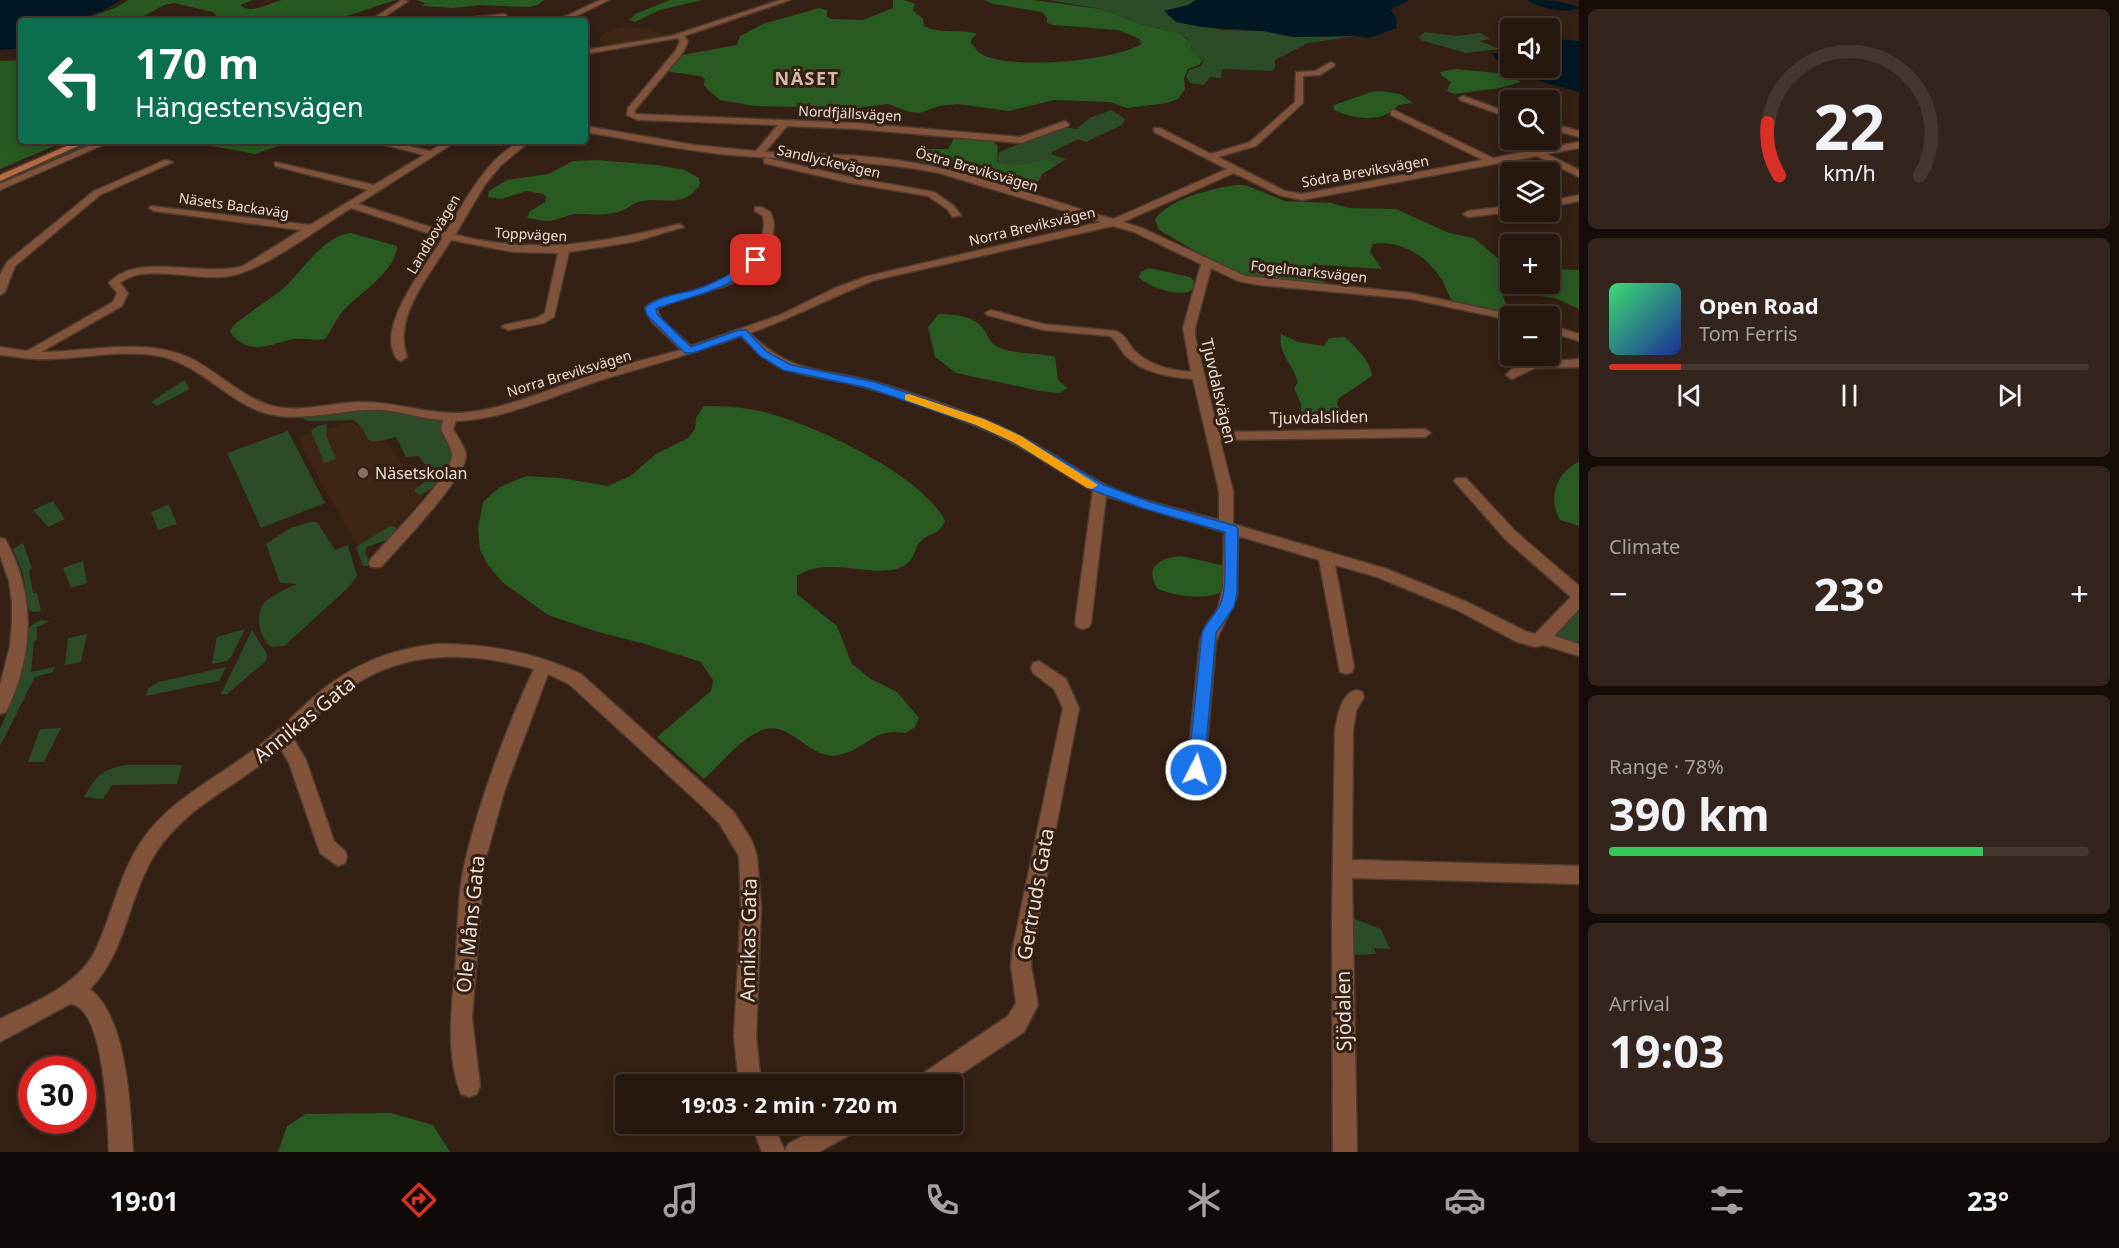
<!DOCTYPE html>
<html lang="en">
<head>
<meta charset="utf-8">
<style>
	:root { --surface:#27180f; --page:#33251d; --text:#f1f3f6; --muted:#a4a09e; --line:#43372f; --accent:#d93025 }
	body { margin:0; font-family:"Noto Sans",sans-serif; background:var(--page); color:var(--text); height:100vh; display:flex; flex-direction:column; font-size:22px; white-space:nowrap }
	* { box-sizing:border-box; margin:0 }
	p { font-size:20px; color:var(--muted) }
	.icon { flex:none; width:33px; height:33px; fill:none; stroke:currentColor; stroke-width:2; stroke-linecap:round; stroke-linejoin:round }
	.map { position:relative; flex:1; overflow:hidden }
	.panel { display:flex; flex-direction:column; gap:9px; padding:9px; background:#150d08; width:540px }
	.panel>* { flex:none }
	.banner { position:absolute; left:18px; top:18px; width:570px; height:126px; border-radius:6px; box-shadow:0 3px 15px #0003,0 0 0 2px var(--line); background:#0b6e4f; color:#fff; overflow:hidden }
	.buttons { position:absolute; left:1500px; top:18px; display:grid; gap:12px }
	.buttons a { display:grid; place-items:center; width:60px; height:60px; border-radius:6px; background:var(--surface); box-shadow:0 3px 15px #0003,0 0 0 2px var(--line); font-size:30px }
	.speed { position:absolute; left:18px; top:1056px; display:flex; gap:12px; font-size:30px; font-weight:700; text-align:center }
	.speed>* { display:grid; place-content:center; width:78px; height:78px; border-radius:50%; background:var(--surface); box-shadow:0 3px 15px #0003,0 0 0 2px var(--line); line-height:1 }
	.speed .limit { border:9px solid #d22; background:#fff; color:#111 }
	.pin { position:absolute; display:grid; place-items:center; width:51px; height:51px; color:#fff; margin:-26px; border-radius:12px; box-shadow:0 3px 9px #0006 }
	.me { position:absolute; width:66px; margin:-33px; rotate:5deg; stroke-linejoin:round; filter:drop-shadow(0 0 4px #0008) }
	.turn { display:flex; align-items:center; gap:21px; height:126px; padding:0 18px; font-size:27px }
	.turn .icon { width:78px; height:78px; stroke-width:2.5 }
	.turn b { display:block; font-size:42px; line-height:51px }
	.big { font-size:45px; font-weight:700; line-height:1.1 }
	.panel .tile { flex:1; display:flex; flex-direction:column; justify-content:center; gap:9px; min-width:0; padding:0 21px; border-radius:9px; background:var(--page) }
	.panel .dial { align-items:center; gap:0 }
	.dial svg { height:156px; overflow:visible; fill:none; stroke:var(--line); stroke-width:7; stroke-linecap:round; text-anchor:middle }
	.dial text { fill:var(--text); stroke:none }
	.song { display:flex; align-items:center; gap:18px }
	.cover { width:72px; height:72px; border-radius:9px; background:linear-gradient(135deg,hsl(140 70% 55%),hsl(230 70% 35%)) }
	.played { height:6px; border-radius:3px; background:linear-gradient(90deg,var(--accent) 15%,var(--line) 15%) }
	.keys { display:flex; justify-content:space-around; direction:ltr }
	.heat { display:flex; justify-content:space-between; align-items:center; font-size:33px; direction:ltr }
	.charge { height:9px; border-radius:4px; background:linear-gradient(90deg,#34c759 78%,var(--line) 0) }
	.trip { position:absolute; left:615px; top:1074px; width:348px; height:60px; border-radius:6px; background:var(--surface); box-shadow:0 3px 15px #0003,0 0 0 2px var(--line); font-weight:700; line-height:60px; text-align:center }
	.dock { display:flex; height:96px; justify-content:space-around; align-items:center; background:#100a06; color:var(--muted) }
	.dock .icon { width:42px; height:42px }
	.dock .on { color:var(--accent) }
	.dock b { font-size:27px; color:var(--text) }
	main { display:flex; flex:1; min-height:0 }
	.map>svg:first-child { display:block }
	.built { fill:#3e2514 }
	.green { fill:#2c4c28 }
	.forest { fill:#285a22 }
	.water { fill:#001724 }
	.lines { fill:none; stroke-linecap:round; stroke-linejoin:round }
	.street-casing { stroke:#4e3a2f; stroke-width:3 }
	.secondary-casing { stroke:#4e3a2f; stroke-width:3 }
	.street { fill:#82533b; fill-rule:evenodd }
	.secondary { fill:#b66b44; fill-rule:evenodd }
	.route { fill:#1a73e8; stroke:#114b97; stroke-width:1.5 }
	.slow { fill:#f59e0b }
	.education-dot { fill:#8d6e63; stroke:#342014; stroke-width:2 }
	.labels { text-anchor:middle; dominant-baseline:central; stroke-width:6; stroke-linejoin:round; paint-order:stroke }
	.far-street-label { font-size:14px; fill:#ebddd5; stroke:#342014 }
	.street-label { font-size:16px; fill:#ebddd5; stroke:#342014 }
	.poi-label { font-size:16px; fill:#ebddd5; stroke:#342014; text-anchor:start }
	.far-district-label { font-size:18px; font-weight:bold; letter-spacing:1.5px; fill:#d5baab; stroke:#342014 }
	.near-street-label { font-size:20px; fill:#ebddd5; stroke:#342014 }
</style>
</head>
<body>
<main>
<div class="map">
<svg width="1579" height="1152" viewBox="0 0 1579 1152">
	<rect width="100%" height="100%" fill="#342014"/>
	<path class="built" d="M624,27L652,30L659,33L662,38L606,47L599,39L608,31Z
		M350,422L382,436L425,495L407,516L358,548L304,451L300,437Z"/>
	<path class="green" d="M1047,0H1196L1188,5L1169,10L1176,22L1223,30L1264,31L1293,37L1357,36L1308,43L1275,60V68L1271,71L1222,69L1221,78L1210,77L1204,85L1190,83L1186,77L1189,70L1201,66L1204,60L1190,51L1192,46L1187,38L1165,30L1137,23L1101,9Z
		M1425,32L1457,36L1480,33L1490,39L1479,41L1500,49L1466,53L1421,40L1419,37Z
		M1112,110L1125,119L1122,125L1086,142L1078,139L1052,152L1051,154L1066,159L1054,167V164C1035,158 1016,171 997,163L999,152L1062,127L1077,129L1089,118Z
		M90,141H104L0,185V180Z
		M184,380L190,389L157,406L151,402Z
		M349,410H392L442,422C443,435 448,437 452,447C459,464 435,490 420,495L415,492V489L433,476L419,456L406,457L396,437C353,448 377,436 353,420L309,421L293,416Z
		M327,424L326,435L336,459L324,463L311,431L317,426Z
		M288,431L325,503L261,528L227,453Z
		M53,501L65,519L48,527L33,510Z
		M169,504L177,524L158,530L151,512Z
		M311,522H317L335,550L348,545L357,576L348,588L284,646L271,647C260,638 254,616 264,603C269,597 289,587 297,584L280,583L266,544L290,528Z
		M390,526L396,527L397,531L390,539L367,547L365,553L371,563L368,566H363L356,547Z
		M23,543L32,569L29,570L33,593H37L41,611L32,612L29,610L23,573L13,549Z
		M83,561L87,583L71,588L63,568Z
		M1579,606V643L1550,636Z
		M40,620L50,621L37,627V640L34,641L31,672L54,667L53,672L35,677L0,746V729L17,689L28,628Z
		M245,629L231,657L227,661L212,664L217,637Z
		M252,630L267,654L266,661L227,694H221Z
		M87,634L81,662L65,665L68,638Z
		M226,667L219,681L146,696L148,689L158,682Z
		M61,728L44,762H28L40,729Z
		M125,765H182L177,784L112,785L103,799L84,797C98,775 99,771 125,765Z
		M1352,918L1381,929L1390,949L1374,948L1376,954L1353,955Z"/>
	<path class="forest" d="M129,0H253L240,5C252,15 268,3 282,0H396L331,21H222L213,12L174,3L164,5L135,21H79L115,8Z
		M417,0H544L538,5L529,7L480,5L453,8L422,6L425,3Z
		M670,0H702L660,10L635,22L630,20L635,14Z
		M893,0H904L915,4L913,10L923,19L924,26C940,35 960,28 977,34L971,39V43C974,46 977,51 980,53C1004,71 1116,61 1141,44L1140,39L1118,30L1053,25L1047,23V18L1042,12L994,4L984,0H1033L1101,9L1137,23L1180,34L1192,43L1191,51L1203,60L1199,65L1188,69L1184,78L1185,89L1178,99L1167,103L1127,108L1110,102L1054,100L1009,111L957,104L939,106L920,113L910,112L888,104L856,108L754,106L720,100L709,91L704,85L705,79L701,76L670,72L667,70L682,55L737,45L740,36L763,24L819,8L827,10V17L832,19L863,20L893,8Z
		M21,60V141H66L0,169V61Z
		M1456,69L1506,74L1521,82L1500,88L1454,94L1447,91L1451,82L1442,76L1440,72Z
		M1381,91L1400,94L1413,103L1398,105C1384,124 1353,119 1334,110V105L1371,92Z
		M955,137L993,141L998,146L997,162C1014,170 1031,161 1048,160L1054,164V167L1042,174L1037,184L1027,192L917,161L921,149H948Z
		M184,141H293L255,154Z
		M596,160L657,165L685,170L699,178L700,184C685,209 664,197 642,201C632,203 627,210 618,212C603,216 591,214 577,214C568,214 559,220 550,221C543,221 534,219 527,218L530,211L545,202L546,198L544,194L527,191L501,199L488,197L489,191L507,180L548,174L573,161Z
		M1237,185H1245L1285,201L1331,203L1349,208L1396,209L1449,233L1474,238L1510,269V284H1550V269L1579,270V309L1555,298L1525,294L1505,288L1501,291L1506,304L1505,310L1502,311L1453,301C1448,296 1446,287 1442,280C1428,257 1401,239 1373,244L1370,252L1382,269L1319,265L1326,285L1245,277L1230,271L1159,230L1155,220C1165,200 1216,187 1237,185Z
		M351,233L397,246C395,273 359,293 343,311C336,319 332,330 325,339C314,341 306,338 295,339C276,341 258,355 239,341C235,338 232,336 230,331L233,326C248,313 264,303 279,292C301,275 321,236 351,233Z
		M1149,268L1190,277L1194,281L1193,289C1183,299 1147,287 1139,277L1141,272Z
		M939,314C956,315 975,315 985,331C989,339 991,344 1000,348C1018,355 1037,352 1055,357L1058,380L1067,388L1060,393L1040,391L956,373L935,357L928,327Z
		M1281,334L1298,342L1324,346L1329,338L1345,337C1355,347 1371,361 1372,376L1338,399L1337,404L1343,416C1333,424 1310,420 1301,411V404L1294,388L1298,382C1293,364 1278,355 1281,334Z
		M704,406C724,406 744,407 764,412C813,424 923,475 945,521C938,537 931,531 921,541C915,546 915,556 910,561C886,586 831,552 797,576V594L837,626L852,664L871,679L897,692L919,718L915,727L906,733C873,727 869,748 839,755C810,762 789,717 760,731C739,740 721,764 704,779L657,737L711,691L713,680L701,662L645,644L598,632L548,615L502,582L488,565L480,550L478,528L483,502L500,487L526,476L561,478L608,486L630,476L656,454L688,438L695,429L696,418Z
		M1579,462V526L1560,520C1547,499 1557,471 1579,462Z
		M1181,556L1221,565L1225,571L1224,591C1207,601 1175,596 1158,589C1143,567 1161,557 1181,556Z
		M391,1113L433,1125L450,1152H278L287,1126L306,1114Z"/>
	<path class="water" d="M0,0H121L102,11L72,21H21V48L0,50Z
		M1196,0H1409L1390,10L1396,17L1397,28L1369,38L1357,36L1293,37L1264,31L1202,27L1176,22L1164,11L1188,5Z
		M1527,0C1544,0 1566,0 1579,8C1566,14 1538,8 1527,0Z
		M1555,39L1579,41V92C1558,86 1501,74 1492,53H1510V68H1550V46H1564L1551,41Z"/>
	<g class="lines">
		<defs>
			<path id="street" d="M402,0L408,1L378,21H369Z
				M600,0H609L566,21H556Z
				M780,0H790L684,36L688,41L684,51L635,110V114L857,123L1020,137L1065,121L1069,124L1068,126L1021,143L857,129L787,126L765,152C815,154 866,154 915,163C982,175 1048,200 1113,219L1227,169L1154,132V128H1160L1211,154L1250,142L1295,102L1296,72L1315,71L1331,62L1335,64L1334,66L1320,75L1303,76V103L1256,146L1218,157L1285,191L1302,194L1483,160L1391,115V111L1394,110L1493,158L1579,142V148L1547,154L1579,170V177L1537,156L1302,200L1279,195L1234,173L1123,222L1142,228L1245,276L1411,293L1514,315L1515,316H1510V320L1411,299L1259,285L1238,281L1211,268L1195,328V336L1218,432L1425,429L1431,433L1425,437L1220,440L1233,491V524L1387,569L1467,602L1527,632L1535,634L1570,598V596L1506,540L1454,481L1456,478H1466L1516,532L1579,586V609L1554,636L1579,644V656L1543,645L1536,647L1517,642L1457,610L1377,577L1335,565L1354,667L1352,672L1346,674L1340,672L1319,560L1238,536L1237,596L1216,641L1203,790L1200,796L1194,798L1188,796L1185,790L1200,641L1206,626L1218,608L1223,587L1224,532L1106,496L1091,623L1089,627L1083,629L1077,627L1075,623L1093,490C1055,470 1021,444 981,428C943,412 904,398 864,387C809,372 785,383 741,336C695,353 648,366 601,380C554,395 507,419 456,421L453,429C457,436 465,447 466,455C467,476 398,548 381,567H371L369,563L371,559C386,541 453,475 452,455C452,447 444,436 441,429L443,420C422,419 402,411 381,410C339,408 294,427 254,409C222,394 195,363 159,356C122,349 82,359 45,359C30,360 15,356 0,355V347L27,351L113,302L117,293L109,283C136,251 205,278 243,266L301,230L154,211L149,208L151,206L310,225L368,190L275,166V162L374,185L424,155L370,141H386L430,151L447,141H457L358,204L446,232C462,206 496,141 530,141L500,166L484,186L455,235H457C534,255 604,243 679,224L684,227L633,242L569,252L554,317L544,323L508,330L502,327L504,325L537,318L545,313L558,253L513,252L451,240C431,274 392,316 407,357L401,361C395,359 395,356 393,351C382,319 426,265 443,238L351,208C319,228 264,270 230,276C198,282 145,262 120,283L128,293L122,306L41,352C90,352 144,337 190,358C219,372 245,401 277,407C306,412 334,402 363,402C395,402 426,414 458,413C501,411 548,390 589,376C619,366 650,358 681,350L652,322L645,308C654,299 668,297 680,294C709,287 749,275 760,243C763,234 765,225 763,216L755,211V207H761L770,212C776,222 774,233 770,244C753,294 695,288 657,309L661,319L691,346L780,315L835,288L868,276L1101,222L939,173C870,159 800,161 730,155C681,150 633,140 585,132V126L694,145L756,151L778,125L638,120L627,115L628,108L676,50L680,41L678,38L585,54V50L671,36ZM1113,226L1134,232L1201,264L1183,328L1191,372C1171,370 1150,366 1135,351C1128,344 1126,335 1116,331L1043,324L991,310L985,313L987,315L1043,330L1110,336C1117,341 1119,348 1125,355C1142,373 1170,377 1193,379L1219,491V520C1183,510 1144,502 1110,487C1069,467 1033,439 990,422C954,407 916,394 878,383C824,367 794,377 750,333C793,318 833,296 875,280Z
				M505,14L508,18L454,21L458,19Z
				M1463,96L1510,113V118L1460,100L1459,98Z
				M1550,123L1579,131V137L1550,129Z
				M100,141H112L0,190V184Z
				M767,158L850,177L934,192L953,205L961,215L953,217L947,209L928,196L850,183L764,163V159Z
				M165,160L173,162L100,195L15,266L5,292L0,295V275L7,262L94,191Z
				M1579,195V201L1550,207V201Z
				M1510,206V212L1468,217L1463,214L1468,211Z
				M1550,325L1579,334V341L1550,332Z
				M1579,359V367L1535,368L1512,379L1506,375C1524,353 1555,363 1579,359Z
				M0,538L5,539C36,594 34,655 6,712L0,714V685L10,646L12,624V602L9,581L0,556Z
				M437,644C488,644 535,652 581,674L733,811L751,839L757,856L761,907L756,1037L761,1084H739L734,1037L741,907L739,856L719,823L702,806L569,684L548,674L505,789L484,864L472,1018L480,1086L477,1094L469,1097L461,1094C446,1056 451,1011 455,972C458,938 457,895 465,862C479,802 507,725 534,669C469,651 405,649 348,689C328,703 311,721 293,738L306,760L334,841L345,851L347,857L345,863L338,866L320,853L289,763L281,749C239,785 185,806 155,854C128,897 126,953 90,989C128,1019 130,1108 133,1152H109C108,1125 105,1006 70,1004L0,1042V1019C32,1003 78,986 95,951C113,914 119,873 143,839C172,798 217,778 256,748C277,733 294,714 314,697C350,665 390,649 437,644Z
				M1039,661L1066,679L1079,708L1032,952L1031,966L1038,1005L1024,1032L946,1084H916L919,1076L1008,1016L1016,1003L1011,966L1012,952L1063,708L1054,689L1033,673L1031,668L1033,663Z
				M1356,690L1362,692L1364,697L1356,711L1353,730L1352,860L1579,866V884L1352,878L1357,1152H1333L1332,920L1335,730C1338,716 1340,695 1356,690Z
				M751,1124H773L785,1151L788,1144L825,1124H858L855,1132L819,1152H762Z"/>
			<path id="secondary" d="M78,141H89L0,181V175Z"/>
		</defs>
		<use href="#street" class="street-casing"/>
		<use href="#secondary" class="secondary-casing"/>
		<use href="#street" class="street"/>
		<use href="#secondary" class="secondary"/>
	</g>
	<path class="route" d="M753,258L761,260C736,288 693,296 660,307L656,309L657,314L691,347L739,330H746L767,352L791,365L875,382L984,419L1021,436L1104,485L1150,502L1236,526L1238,529L1237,594L1234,607L1216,633L1204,770L1202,776L1196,778L1190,776L1188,770L1202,633C1206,622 1215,615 1220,605C1228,589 1224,550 1225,532L1142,508L1095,491L1013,442L976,425L868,388L783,370L760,356L741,336L693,353H685L647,315L645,308C659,294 686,294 703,287C721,280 738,270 753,258Z"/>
	<path class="slow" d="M909,394L984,419L1021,436L1098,485L1092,489L1087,488L1013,442L976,425L905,400V395Z"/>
	<circle class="education-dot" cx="363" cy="473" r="6"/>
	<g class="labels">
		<g class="far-street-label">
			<text transform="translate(850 113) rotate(3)">Nordfjällsvägen</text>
			<text transform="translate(829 161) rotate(13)">Sandlyckevägen</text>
			<text transform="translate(977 169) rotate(16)">Östra Breviksvägen</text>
			<text transform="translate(1365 171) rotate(-10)">Södra Breviksvägen</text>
			<text transform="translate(234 205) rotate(8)">Näsets Backaväg</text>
			<text transform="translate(1032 226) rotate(-13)">Norra Breviksvägen</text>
			<text transform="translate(433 234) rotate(-59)">Landbovägen</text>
			<text transform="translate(531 234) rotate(3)">Toppvägen</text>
			<text transform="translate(1309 271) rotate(6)">Fogelmarksvägen</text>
			<text transform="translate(569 373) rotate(-17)">Norra Breviksvägen</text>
		</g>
		<g class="street-label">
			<text transform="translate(1219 391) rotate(77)">Tjuvdalsvägen</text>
			<text transform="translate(1319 417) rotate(-1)">Tjuvdalsliden</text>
		</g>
		<g class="poi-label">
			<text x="375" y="473">Näsetskolan</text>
		</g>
		<g class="far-district-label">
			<text x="807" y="78">NÄSET</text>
		</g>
		<g class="near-street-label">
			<text transform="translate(304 719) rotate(-39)">Annikas Gata</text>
			<text transform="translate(1035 894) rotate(-80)">Gertruds Gata</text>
			<text transform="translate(470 924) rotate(-84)">Ole Måns Gata</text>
			<text transform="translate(748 940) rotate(-89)">Annikas Gata</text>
			<text transform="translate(1343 1011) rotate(-91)">Sjödalen</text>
		</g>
	</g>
</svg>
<div class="buttons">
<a><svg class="icon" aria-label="sound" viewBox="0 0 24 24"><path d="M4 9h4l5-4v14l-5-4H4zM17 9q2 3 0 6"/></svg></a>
<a><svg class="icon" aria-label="search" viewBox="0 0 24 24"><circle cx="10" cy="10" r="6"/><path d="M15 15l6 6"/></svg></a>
<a><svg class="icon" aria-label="layers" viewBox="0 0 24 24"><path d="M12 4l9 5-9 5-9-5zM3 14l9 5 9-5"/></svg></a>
<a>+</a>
<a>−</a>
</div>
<div class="speed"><div class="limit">30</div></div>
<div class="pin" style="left:756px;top:260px;background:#d93025"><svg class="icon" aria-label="arrive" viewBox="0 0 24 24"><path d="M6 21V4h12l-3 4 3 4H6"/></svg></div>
<svg class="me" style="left:1196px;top:770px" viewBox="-20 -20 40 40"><circle r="17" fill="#1a73e8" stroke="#fff" stroke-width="3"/><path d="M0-11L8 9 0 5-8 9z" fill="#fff"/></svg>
<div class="trip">19:03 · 2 min · 720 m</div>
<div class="banner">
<div class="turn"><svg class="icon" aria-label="left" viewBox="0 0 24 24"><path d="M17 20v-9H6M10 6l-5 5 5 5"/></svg><div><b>170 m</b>Hängestensvägen</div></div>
</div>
</div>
<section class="panel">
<div class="tile dial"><svg viewBox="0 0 100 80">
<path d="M14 69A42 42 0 1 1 86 69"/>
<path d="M14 69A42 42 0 0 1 8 42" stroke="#d93025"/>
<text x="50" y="56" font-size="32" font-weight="700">22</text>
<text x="50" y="72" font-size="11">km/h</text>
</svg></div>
<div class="tile">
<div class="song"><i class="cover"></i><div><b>Open Road</b><p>Tom Ferris</p></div></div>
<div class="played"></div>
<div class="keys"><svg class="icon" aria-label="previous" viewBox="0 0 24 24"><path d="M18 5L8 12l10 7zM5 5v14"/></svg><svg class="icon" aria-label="pause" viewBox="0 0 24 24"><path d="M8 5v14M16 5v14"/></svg><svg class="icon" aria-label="next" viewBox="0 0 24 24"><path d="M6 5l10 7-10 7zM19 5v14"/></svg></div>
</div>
<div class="tile"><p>Climate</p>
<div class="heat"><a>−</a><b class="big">23°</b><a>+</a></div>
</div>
<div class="tile"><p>Range · 78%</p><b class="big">390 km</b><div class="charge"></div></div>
<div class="tile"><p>Arrival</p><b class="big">19:03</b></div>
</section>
</main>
<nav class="dock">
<b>19:01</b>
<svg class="icon on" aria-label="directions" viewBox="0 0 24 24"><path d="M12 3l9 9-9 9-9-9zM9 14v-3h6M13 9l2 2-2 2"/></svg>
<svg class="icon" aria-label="music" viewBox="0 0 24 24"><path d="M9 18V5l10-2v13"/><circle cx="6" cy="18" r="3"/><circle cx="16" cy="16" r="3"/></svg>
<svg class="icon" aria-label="phone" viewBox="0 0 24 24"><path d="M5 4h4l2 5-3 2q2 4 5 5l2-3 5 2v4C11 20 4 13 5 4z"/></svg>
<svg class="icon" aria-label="climate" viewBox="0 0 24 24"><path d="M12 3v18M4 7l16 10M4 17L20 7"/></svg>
<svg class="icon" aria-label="car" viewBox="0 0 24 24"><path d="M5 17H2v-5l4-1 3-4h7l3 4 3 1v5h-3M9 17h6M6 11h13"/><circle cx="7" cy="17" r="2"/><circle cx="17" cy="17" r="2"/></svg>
<svg class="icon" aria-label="filters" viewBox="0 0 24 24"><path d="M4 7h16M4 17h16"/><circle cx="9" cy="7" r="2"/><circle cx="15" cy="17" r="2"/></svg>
<b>23°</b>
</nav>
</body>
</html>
